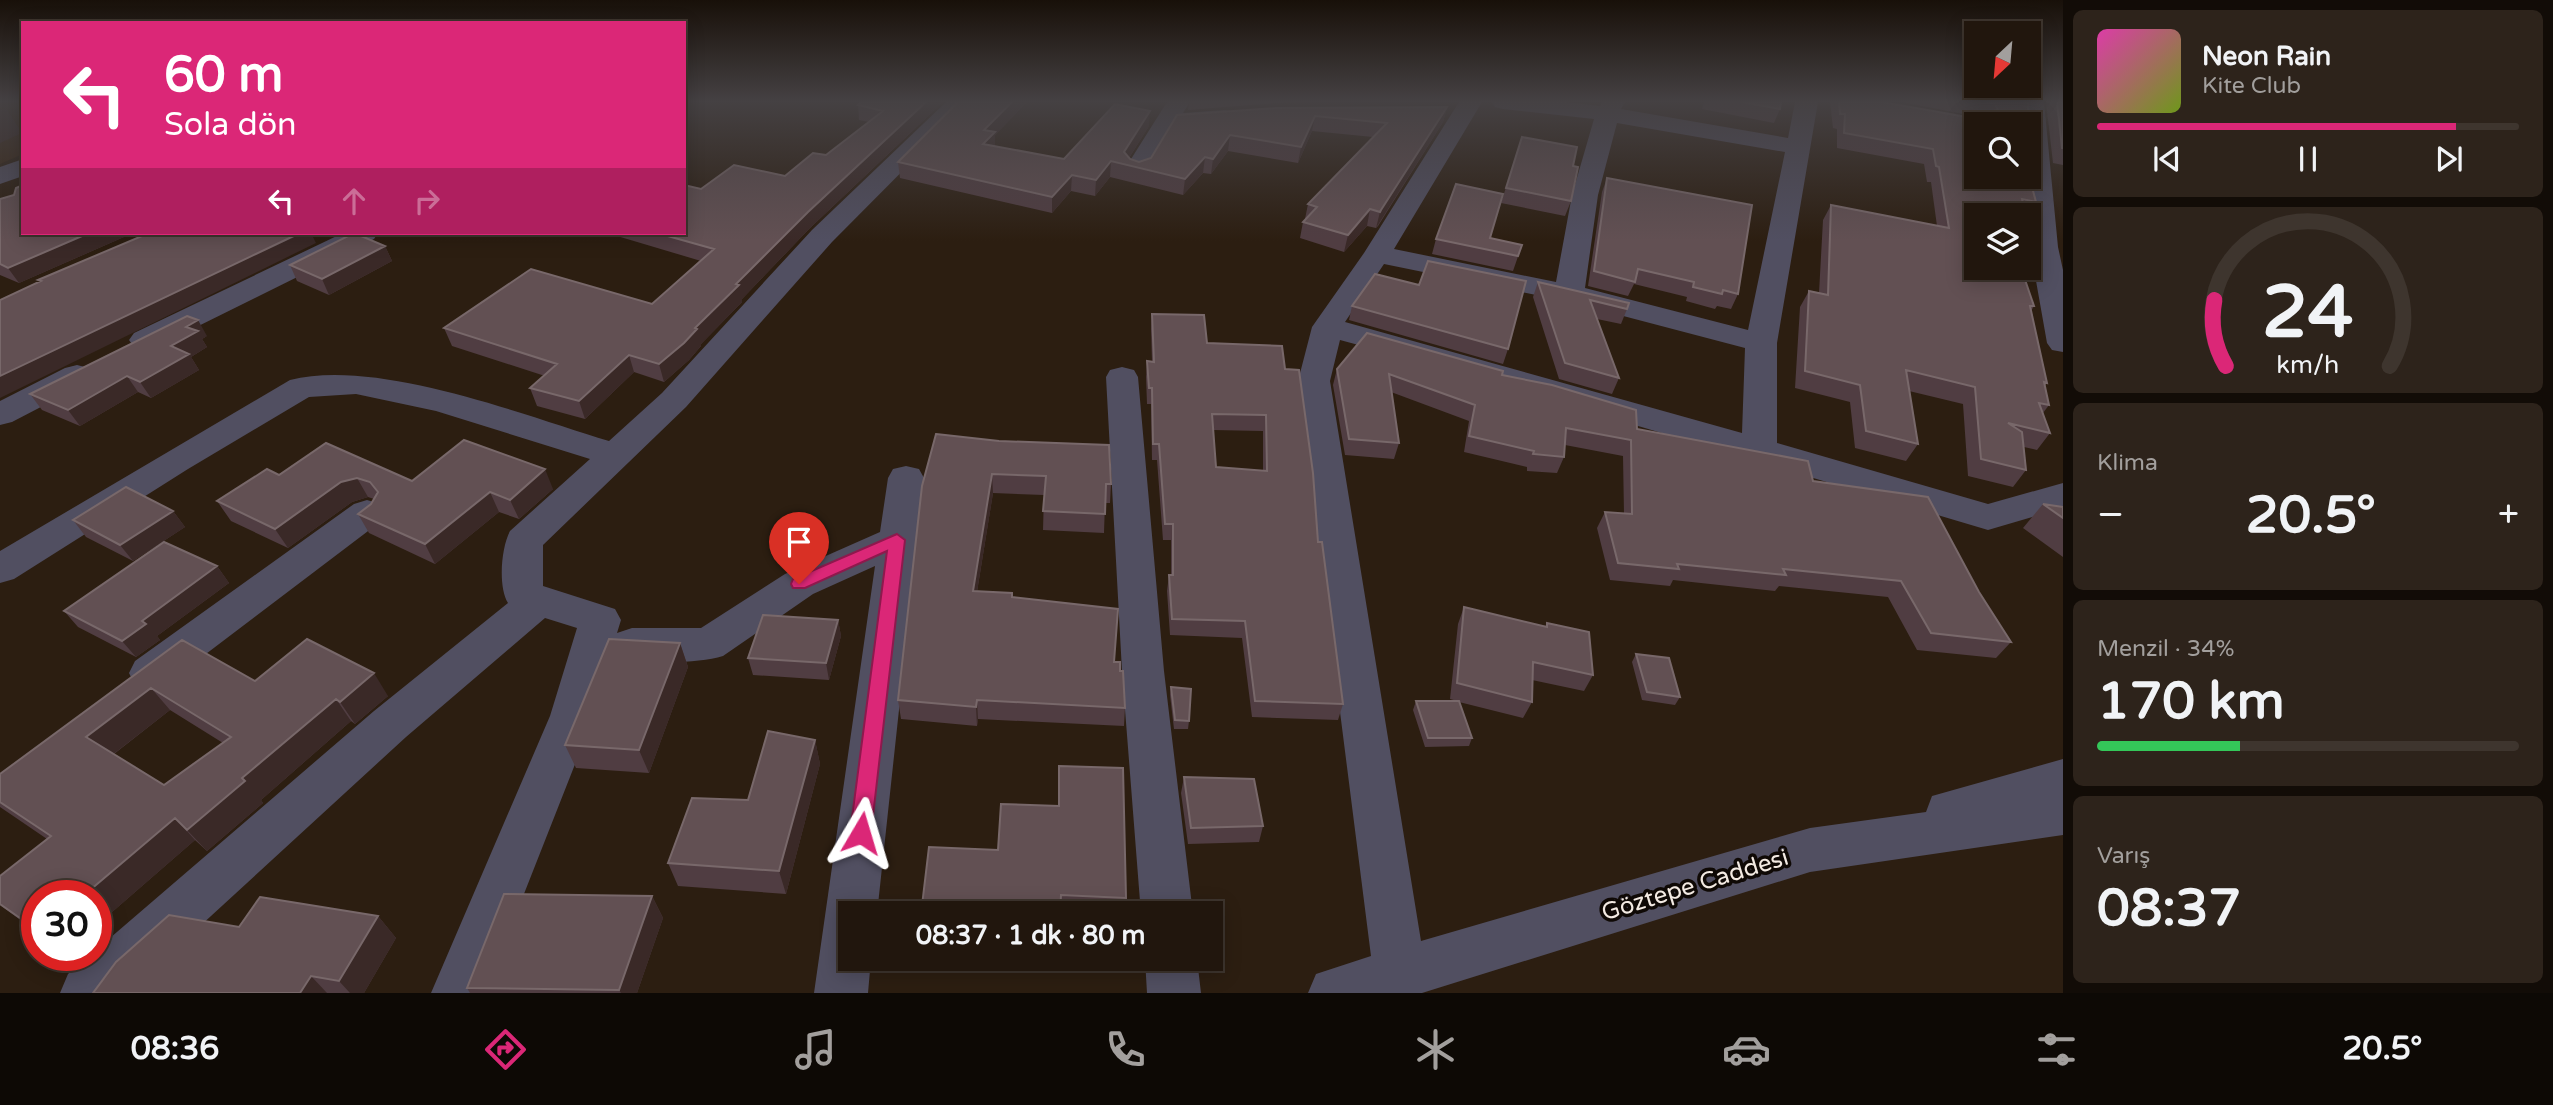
<!DOCTYPE html>
<html lang="tr">
<head>
<meta charset="utf-8">
<style>
	:root { --surface:#21160d; --page:#2d231b; --text:#f1f3f6; --muted:#a29f9d; --line:#3e352e; --accent:#db2777 }
	body { margin:0; font-family:"Varela Round",sans-serif; background:var(--page); color:var(--text); height:100vh; display:flex; flex-direction:column; font-size:26px; white-space:nowrap }
	* { box-sizing:border-box; margin:0 }
	p { font-size:23px; color:var(--muted) }
	.icon { flex:none; width:38px; height:38px; fill:none; stroke:currentColor; stroke-width:2; stroke-linecap:round; stroke-linejoin:round }
	.map { position:relative; flex:1; overflow:hidden }
	.panel { display:flex; flex-direction:column; gap:10px; padding:10px; background:#120c07; width:490px }
	.panel>* { flex:none }
	.banner { position:absolute; left:21px; top:21px; width:665px; height:214px; border-radius:0px; box-shadow:0 4px 18px #0003,0 0 0 2px var(--line); background:#db2777; color:#fff; overflow:hidden }
	.needle { width:46px; rotate:206deg }
	.controls { position:absolute; left:1964px; top:21px; display:grid; gap:14px }
	.controls a { display:grid; place-items:center; width:77px; height:77px; border-radius:0px; background:var(--surface); box-shadow:0 4px 18px #0003,0 0 0 2px var(--line); font-size:35px }
	.speed { position:absolute; left:21px; top:880px; display:flex; gap:14px; font-size:35px; font-weight:700; text-align:center }
	.speed>* { display:grid; place-content:center; width:91px; height:91px; border-radius:50%; background:var(--surface); box-shadow:0 4px 18px #0003,0 0 0 2px var(--line); line-height:1 }
	.speed .limit { border:10px solid #d22; background:#fff; color:#111 }
	.pin { position:absolute; display:grid; place-items:center; width:60px; height:60px; color:#fff; margin:-72px -30px; border-radius:50% 50% 50% 0; rotate:-45deg; box-shadow:0 0 7px #0007 }
	.pin .icon { rotate:45deg }
	.me { position:absolute; width:77px; margin:-38px; rotate:7deg; stroke-linejoin:round; filter:drop-shadow(0 0 5px #0008) }
	.turn { display:flex; align-items:center; gap:24px; height:147px; padding:0 28px; font-size:32px }
	.turn .icon { width:91px; height:91px; stroke-width:2.5 }
	.turn b { display:block; font-size:49px; line-height:60px }
	.lanes { display:flex; align-items:center; height:66px; padding:0 28px; background:#0003; justify-content:center; gap:35px; direction:ltr }
	.lanes .off { opacity:.35 }
	.big { font-size:52px; font-weight:700; line-height:1.1 }
	.panel .widget { flex:1; display:flex; flex-direction:column; justify-content:center; gap:10px; min-width:0; padding:0 24px; border-radius:10px; background:var(--page) }
	.panel .dial { align-items:center; gap:0 }
	.dial svg { height:182px; overflow:visible; fill:none; stroke:var(--line); stroke-width:7; stroke-linecap:round; text-anchor:middle }
	.dial text { fill:var(--text); stroke:none }
	.song { display:flex; align-items:center; gap:21px }
	.cover { width:84px; height:84px; border-radius:10px; background:linear-gradient(135deg,hsl(320 70% 55%),hsl(80 70% 35%)) }
	.played { height:7px; border-radius:4px; background:linear-gradient(90deg,var(--accent) 85%,var(--line) 85%) }
	.keys { display:flex; justify-content:space-around; direction:ltr }
	.heat { display:flex; justify-content:space-between; align-items:center; font-size:38px; direction:ltr }
	.charge { height:10px; border-radius:5px; background:linear-gradient(90deg,#34c759 34%,var(--line) 0) }
	.trip { position:absolute; left:838px; top:901px; width:385px; height:70px; border-radius:0px; background:var(--surface); box-shadow:0 4px 18px #0003,0 0 0 2px var(--line); font-weight:700; line-height:70px; text-align:center }
	.dock { display:flex; height:112px; justify-content:space-around; align-items:center; background:#0d0905; color:var(--muted) }
	.dock .icon { width:49px; height:49px }
	.dock .selected { color:var(--accent) }
	.dock b { font-size:32px; color:var(--text) }
	main { display:flex; flex:1; min-height:0 }
	.map>svg:first-child { display:block }
	.built { fill:#382513 }
	.lines { fill:none; stroke-linecap:round; stroke-linejoin:round }
	.minor { fill:#514f61; fill-rule:evenodd }
	.wall { fill:#503d42; fill-rule:evenodd }
	.shaded-wall { fill:#3a2927 }
	.building { fill:#625053; stroke:#78686a; stroke-width:2; fill-rule:evenodd }
	.route { fill:#db2777; stroke:#8e194d; stroke-width:2 }
	.labels { text-anchor:middle; dominant-baseline:central; stroke-width:7; stroke-linejoin:round; paint-order:stroke }
	.near-street-label { font-size:24px; fill:#f3eae2; stroke:#0f0905 }
</style>
</head>
<body>
<main>
<div class="map">
<svg width="2063" height="993" viewBox="0 0 2063 993">
	<rect width="100%" height="100%" fill="#2c1e11"/>
	<path class="built" d="M0,102H23V154L0,164Z"/>
	<g class="lines">
		<path class="minor" d="M946,102H971L832,242L686,407L543,545V586L615,609L621,620L617,633L632,628H701L785,574L880,532L888,478L893,469L906,466L919,469L924,478L877,914H850V959H871L868,993H814L875,566L813,594L723,656C696,664 644,664 617,656L613,648L594,716L485,993H431L550,716L577,628L545,618L406,737L127,993H60L68,974L89,956H96V950L374,711L508,603C498,587 501,548 510,531L590,459L436,411L356,394L309,397L188,469L14,579L0,583V551L290,380C377,358 523,415 609,441L662,393L812,230Z
			M1167,102H1190L1183,113L1225,110L1233,112L1237,117L1233,122L1174,128L1148,172L1139,175L1130,172L1126,167Z
			M1459,102H1482L1394,249L1556,282L1572,195L1594,119L1503,109L1495,107L1492,102H1566L1600,106L1602,102H1625L1621,109L1788,138L1795,102H1818L1777,343V443L1988,504L2063,483V508L1988,530L1440,367L1340,340L1330,381L1421,941L1810,828L1926,812L1932,796L2063,759V835L1810,872L1422,993H1308L1316,974L1371,956L1298,381L1312,327L1364,253ZM1617,123L1785,152L1748,330L1585,288L1598,195ZM1384,264L1570,302L1745,348L1742,433L1345,322Z
			M2020,102H2044L2058,247L2063,270V352L2052,350L2047,343L2030,247L2025,177H2028V124H2022Z
			M23,159V176L0,184V167Z
			M343,233H378L374,239L156,347L145,349L134,347L129,340L134,333Z
			M77,365L89,368L93,375L89,382L12,422L0,425V401L65,368Z
			M1122,367L1134,370L1138,377L1164,671L1193,914H1141L1122,671L1106,377L1110,370Z
			M367,500L380,504L386,513L380,522L165,685L150,690L135,685L129,673L135,661L354,504Z
			M1145,959H1197L1201,993H1147Z"/>
	</g>
	<path class="wall" d="M861,102H943L810,228L742,299V302L701,344V346L689,360L664,382L634,372L585,419L537,406L530,388L545,376L452,346L444,328L652,304L701,261L607,233H684L701,189L785,176L826,155L869,122L859,120L858,105Z
		M958,102H1027L995,135V146L1064,159L1149,126L1129,158L1139,162L1151,158L1177,115L1447,107L1443,122L1378,226L1376,228L1367,226L1344,252L1300,238L1303,222L1305,219L1308,204L1373,137L1312,131L1298,163L1228,151L1211,174L1203,173L1183,195L1110,177L1095,196L1071,191L1052,213L900,178L898,162Z
		M1189,102H1331L1274,103L1188,110Z
		M1704,102H1781L1780,109L1774,123L1702,109Z
		M1830,102H1882L1983,120L1984,118L1902,102H2028L2035,143L2028,154V124H1976L2036,202L2027,215H1976L2034,306L2031,311L2047,383L2045,386L2049,405L2043,413L2050,433L2037,450L2024,447L2026,470L2013,487L1968,476L1963,404L1909,391L1918,444L1906,461L1855,448L1850,402L1795,388L1800,307L1809,291L1819,293L1823,220L1831,205L1937,226L1931,182H1927L1924,164L1837,148V129L1833,128Z
		M2046,102H2063V165L2053,163Z
		M1522,137L1573,166L1571,201L1565,216L1501,203Z
		M1607,178L1738,294L1731,309L1717,306L1715,309L1686,301L1687,297L1634,284L1628,296L1588,286L1602,192Z
		M14,195L23,233H133L19,283L0,275V199Z
		M1490,238L1522,245L1513,271L1432,254L1436,239Z
		M385,246L392,261L329,295L297,281L290,265Z
		M1538,282L1627,309L1621,324L1597,319L1619,378L1612,394L1559,379L1533,297Z
		M1419,285L1508,349L1503,364L1349,320L1352,306Z
		M1152,314L1207,343L1285,369L1318,542L1343,704L1338,720L1252,717L1242,638L1170,635L1167,591L1169,575H1171V540H1163L1157,460H1152L1151,404H1147L1146,377L1147,361L1152,362L1151,329ZM1213,430L1263,431V471L1216,467Z
		M207,336L202,339L207,347L191,357L199,370L151,398L138,392L80,426L42,410L30,394Z
		M1337,369L1502,375L1637,429L1813,481L1979,592L2011,642L1996,658L1917,650L1888,597L1779,586L1775,591L1673,580L1670,586L1610,580L1597,528L1605,512L1624,514L1623,456L1565,445L1564,457L1557,473L1527,471V467L1464,452L1469,421L1391,392L1399,443L1394,459L1345,455L1333,385Z
		M936,434L1111,484L1110,503H1105L1104,533L1043,530L1044,495L993,493L977,592L1012,597L1114,662L1120,671L1125,708L1124,726L978,719L977,726L901,719L898,700Z
		M279,475L412,481L553,489L519,519L499,512L435,564L369,533L358,514L371,504L374,499L368,497L352,502L288,548L231,521L217,501Z
		M2043,504L2063,507V557L2023,528Z
		M173,511L185,527L133,561L86,537L73,520Z
		M217,566L229,583L157,636L160,640L136,657L78,627L64,611Z
		M1464,607L1545,627L1547,623L1593,675L1584,691L1532,680V702L1523,718L1459,702L1472,738L1469,746L1425,747L1413,710L1416,701H1457L1450,699L1458,624Z
		M838,620L841,636L829,680L753,675L748,658Z
		M182,640L255,681L388,696L355,724L351,721L261,800L263,803L207,851L195,840L96,926V896H37V932L0,905V876L47,839L0,807V774ZM170,710L223,743L164,785L114,754Z
		M680,643L688,667L649,773L576,768L565,745Z
		M1636,654L1680,697L1675,705L1642,700L1632,662Z
		M1171,687L1189,721L1188,729H1174L1170,695Z
		M815,740L820,764L786,894L678,886L668,863L748,800Z
		M1184,777L1263,826L1259,842L1188,844L1181,793Z
		M929,847L1126,898L1124,914H921Z
		M652,896L663,918L637,993H470L467,988Z
		M378,916L396,938L364,993H93Z"/>
	<path class="shaded-wall" d="M926,102H943L810,228L742,299V302L701,344V346L689,360L664,382L659,364L695,328L736,284L808,212Z
		M1012,102H1027L995,135V147L984,159V130Z
		M1447,107L1443,122L1376,228L1380,212Z
		M6,108L22,133L0,143V110Z
		M1150,111L1149,126L1125,164L1124,152Z
		M1315,116L1312,131L1298,163L1301,147Z
		M1230,135L1228,151L1211,174L1213,159Z
		M1205,157L1203,173L1183,195L1185,179Z
		M1111,161L1110,177L1095,196L1096,180Z
		M1072,175L1071,191L1052,213V197Z
		M1370,209L1367,226L1344,252L1348,235Z
		M89,233H133L19,283L8,268Z
		M300,233H311L316,243L0,398V376Z
		M385,246L392,261L329,295L322,279Z
		M198,320L207,336L202,339L207,347L191,357L199,370L151,398L140,382L186,327Z
		M629,355L634,372L585,419L579,401Z
		M127,376L138,392L80,426L68,410Z
		M545,469L553,489L519,519L510,500Z
		M992,474L993,493L974,610L973,591Z
		M357,478L368,497L352,502L288,548L275,529L341,482Z
		M490,492L499,512L435,564L425,544Z
		M173,511L185,527L133,561L120,545Z
		M217,566L229,583L157,636L160,640L136,657L122,641L142,621Z
		M838,620L841,636L829,680L826,663Z
		M680,643L688,667L649,773L639,750Z
		M374,673L388,696L355,724L340,702Z
		M151,688L170,710L107,759L86,737Z
		M336,699L351,721L261,800L263,803L207,851L187,830L242,778Z
		M977,700L978,719L977,726L976,707Z
		M815,740L820,764L786,894L779,871Z
		M175,818L195,840L96,926V896H83Z
		M652,896L663,918L637,993H621L619,990Z
		M378,916L396,938L364,993H350L339,981Z
		M311,976L327,993H300Z"/>
	<path class="building" d="M861,102H926L808,212L736,284L739,285L695,328L697,329L684,343L659,364L629,355L579,401L530,388L557,364L444,328L531,269L652,304L714,249L657,233H684V185L701,189L734,165L785,176L813,153L826,155L883,111L858,105Z
		M958,102H1012L984,130L995,132L983,144L1064,159L1115,104L1150,111L1124,152L1130,159L1139,162L1151,158L1177,115L1276,108L1447,107L1381,210L1380,212L1370,209L1348,235L1303,222L1317,207L1308,204L1387,123L1315,116L1301,147L1230,135L1213,159L1205,157L1185,179L1111,161L1096,180L1072,175L1052,197L898,162Z
		M1742,102H1781L1780,109Z
		M1839,102H1882L1984,120L1987,112L1998,110L1995,104L1986,102H2028V110L2034,112L2035,143L2028,142V124H1976V177H2028V172L2036,202L2022,199L2026,215H1976V268H2021L2034,306H2030L2047,383L2044,382L2049,405L2039,403L2050,433L2008,423L2022,432L2026,470L1981,459L1975,387L1906,370L1918,444L1866,431L1860,385L1805,371L1809,291L1828,295L1831,205L1949,228L1939,167L1936,166L1933,149L1844,133L1845,114H1840Z
		M2057,102H2063V148H2062Z
		M1522,137L1577,147L1573,166L1578,167L1571,201L1506,188Z
		M1607,178L1752,205L1738,294L1723,290L1722,294L1693,287L1694,282L1638,269L1635,282L1594,271Z
		M1456,184L1503,194L1490,238L1522,245L1518,256L1436,239Z
		M23,185V233H89L8,268L0,264V199L14,195L16,188Z
		M149,233H300L0,376V300L41,281L38,280Z
		M354,233L385,246L322,279L290,265Z
		M1428,261L1526,281L1508,349L1352,306L1375,274L1419,285Z
		M1538,282L1629,303L1627,309L1590,300L1619,378L1565,363Z
		M1152,314L1204,315L1207,343L1282,346L1285,369L1299,370L1313,473L1318,542H1322L1343,704L1255,701L1245,621L1172,619L1169,575H1173V524H1165L1159,444H1153L1152,388H1149L1147,361L1154,362ZM1212,414L1266,415L1267,471L1216,467Z
		M187,316L198,320L186,327L198,331L171,346L189,354L140,382L127,376L68,410L30,394Z
		M1367,333L1503,371L1502,375L1552,385L1636,410L1637,429L1808,461L1813,481L1928,497L1979,592L2011,642L1931,633L1901,581L1783,569L1786,575L1677,564L1679,569L1618,563L1605,512L1632,514L1631,440L1566,428L1564,457L1533,454L1534,451L1469,436L1475,405L1389,374L1399,443L1349,439L1337,369Z
		M936,434L999,441L1109,445L1111,484H1106L1105,514L1043,511L1046,476L992,474L973,591L1012,593V597L1118,609L1114,662H1120V671H1123L1125,708L977,700L976,707L898,700L922,486Z
		M464,440L545,469L510,500L490,492L425,544L358,514L371,504L378,492L370,482L357,478L341,482L275,529L217,501L267,469L279,475L326,443L412,481Z
		M126,487L173,511L120,545L73,520Z
		M2043,504L2063,507V518Z
		M164,542L217,566L142,621L146,624L122,641L64,611Z
		M1464,607L1547,627V623L1589,632L1593,675L1533,662L1532,702L1457,683Z
		M763,615L838,620L826,663L748,658Z
		M307,639L374,673L340,702L336,699L242,778L245,781L187,830L175,818L83,896H37V930L0,904V876L51,836L0,802V774L182,640L255,681ZM151,688L231,737L164,785L86,737Z
		M609,639L680,643L639,750L565,745Z
		M1636,654L1669,658L1680,697L1647,692Z
		M1171,687L1191,689L1189,721L1175,720Z
		M1416,701H1459L1472,738H1428Z
		M768,731L815,740L779,871L668,863L692,798L748,800Z
		M1059,766L1123,768L1126,898L1061,895L1060,914H921L929,847L998,850L1001,804L1059,806Z
		M1184,777L1254,779L1263,826L1191,828Z
		M504,894L652,896L619,990L467,988Z
		M260,897L378,916L339,981L311,976L300,993H93L116,962L169,915L239,927Z"/>
	<linearGradient id="sky" x2="0" y2="1"><stop stop-color="#181009"/><stop offset="0.42" stop-color="#454143"/><stop offset="1" stop-color="#454143" stop-opacity="0"/></linearGradient>
	<rect width="2063" height="241" fill="url(#sky)"/>
	<path class="route" d="M897,534L905,540L871,833L868,840L861,843L853,840L850,833L887,551L805,588H793L791,584L793,579Z"/>
	<g class="labels">
		<g class="near-street-label">
			<text transform="translate(1695 885) rotate(-17)">Göztepe Caddesi</text>
		</g>
	</g>
</svg>
<div class="controls">
<a><svg class="needle" viewBox="-14 -14 28 28"><path d="M0-13l5 13h-10z" fill="#e53935"/><path d="M0 13l5-13h-10z" fill="#a29f9d"/></svg></a>
<a><svg class="icon" aria-label="search" viewBox="0 0 24 24"><circle cx="10" cy="10" r="6"/><path d="M15 15l6 6"/></svg></a>
<a><svg class="icon" aria-label="layers" viewBox="0 0 24 24"><path d="M12 4l9 5-9 5-9-5zM3 14l9 5 9-5"/></svg></a>
</div>
<div class="speed"><div class="limit">30</div></div>
<div class="pin" style="left:799px;top:584px;background:#d93025"><svg class="icon" aria-label="arrive" viewBox="0 0 24 24"><path d="M6 21V4h12l-3 4 3 4H6"/></svg></div>
<svg class="me" style="left:861px;top:833px" viewBox="-20 -20 40 40"><path d="M0-17L14 15 0 8-14 15z" fill="#db2777" stroke="#fff" stroke-width="4"/></svg>
<div class="trip">08:37 · 1 dk · 80 m</div>
<div class="banner">
<div class="turn"><svg class="icon" aria-label="left" viewBox="0 0 24 24"><path d="M17 20v-9H6M10 6l-5 5 5 5"/></svg><div><b>60 m</b>Sola dön</div></div>
<div class="lanes"><svg class="icon" aria-label="left" viewBox="0 0 24 24"><path d="M17 20v-9H6M10 6l-5 5 5 5"/></svg><svg class="icon off" aria-label="ahead" viewBox="0 0 24 24"><path d="M12 20V5M6 11l6-6 6 6"/></svg><svg class="icon off" aria-label="right" viewBox="0 0 24 24"><path d="M7 20v-9h11M14 6l5 5-5 5"/></svg></div>
</div>
</div>
<section class="panel">
<div class="widget">
<div class="song"><i class="cover"></i><div><b>Neon Rain</b><p>Kite Club</p></div></div>
<div class="played"></div>
<div class="keys"><svg class="icon" aria-label="previous" viewBox="0 0 24 24"><path d="M18 5L8 12l10 7zM5 5v14"/></svg><svg class="icon" aria-label="pause" viewBox="0 0 24 24"><path d="M8 5v14M16 5v14"/></svg><svg class="icon" aria-label="next" viewBox="0 0 24 24"><path d="M6 5l10 7-10 7zM19 5v14"/></svg></div>
</div>
<div class="widget dial"><svg viewBox="0 0 100 80">
<path d="M14 69A42 42 0 1 1 86 69"/>
<path d="M14 69A42 42 0 0 1 9 40" stroke="#db2777"/>
<text x="50" y="56" font-size="32" font-weight="700">24</text>
<text x="50" y="72" font-size="11">km/h</text>
</svg></div>
<div class="widget"><p>Klima</p>
<div class="heat"><a>−</a><b class="big">20.5°</b><a>+</a></div>
</div>
<div class="widget"><p>Menzil · 34%</p><b class="big">170 km</b><div class="charge"></div></div>
<div class="widget"><p>Varış</p><b class="big">08:37</b></div>
</section>
</main>
<nav class="dock">
<b>08:36</b>
<svg class="icon selected" aria-label="directions" viewBox="0 0 24 24"><path d="M12 3l9 9-9 9-9-9zM9 14v-3h6M13 9l2 2-2 2"/></svg>
<svg class="icon" aria-label="music" viewBox="0 0 24 24"><path d="M9 18V5l10-2v13"/><circle cx="6" cy="18" r="3"/><circle cx="16" cy="16" r="3"/></svg>
<svg class="icon" aria-label="phone" viewBox="0 0 24 24"><path d="M5 4h4l2 5-3 2q2 4 5 5l2-3 5 2v4C11 20 4 13 5 4z"/></svg>
<svg class="icon" aria-label="climate" viewBox="0 0 24 24"><path d="M12 3v18M4 7l16 10M4 17L20 7"/></svg>
<svg class="icon" aria-label="car" viewBox="0 0 24 24"><path d="M5 17H2v-5l4-1 3-4h7l3 4 3 1v5h-3M9 17h6M6 11h13"/><circle cx="7" cy="17" r="2"/><circle cx="17" cy="17" r="2"/></svg>
<svg class="icon" aria-label="filters" viewBox="0 0 24 24"><path d="M4 7h16M4 17h16"/><circle cx="9" cy="7" r="2"/><circle cx="15" cy="17" r="2"/></svg>
<b>20.5°</b>
</nav>
</body>
</html>
